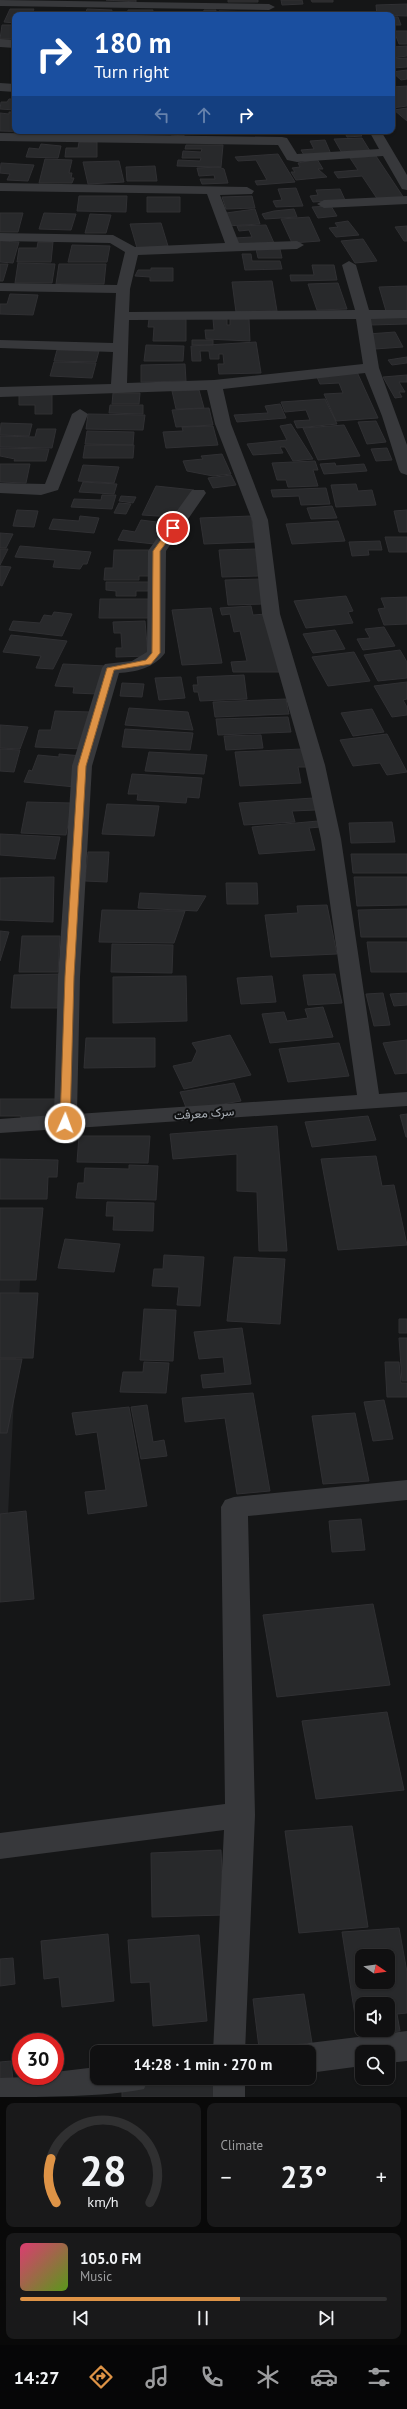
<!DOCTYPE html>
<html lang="en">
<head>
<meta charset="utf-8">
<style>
	:root { --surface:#101011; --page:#19191a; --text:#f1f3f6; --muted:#9c9d9f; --line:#303031; --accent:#de9346 }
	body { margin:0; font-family:"PT Sans",Vazirmatn,sans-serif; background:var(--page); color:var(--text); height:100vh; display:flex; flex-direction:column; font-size:15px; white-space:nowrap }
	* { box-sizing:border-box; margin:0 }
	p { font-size:13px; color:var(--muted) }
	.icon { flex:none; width:22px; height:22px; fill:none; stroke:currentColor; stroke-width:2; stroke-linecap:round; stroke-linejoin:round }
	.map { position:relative; height:2097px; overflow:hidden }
	.panel { display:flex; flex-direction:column; gap:6px; padding:6px; background:#090909; flex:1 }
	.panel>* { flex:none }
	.top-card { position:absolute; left:12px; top:12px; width:383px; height:122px; border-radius:8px; box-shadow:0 1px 3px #0004,0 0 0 1px var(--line); background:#1a4fa0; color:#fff; overflow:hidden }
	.needle { width:26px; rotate:103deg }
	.tools { position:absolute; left:355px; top:1949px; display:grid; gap:8px }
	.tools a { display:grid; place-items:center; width:40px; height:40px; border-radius:8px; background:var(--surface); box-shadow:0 1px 3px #0004,0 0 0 1px var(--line); font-size:20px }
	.speed { position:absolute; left:12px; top:2033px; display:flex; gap:8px; font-size:20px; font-weight:700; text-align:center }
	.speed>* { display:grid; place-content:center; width:52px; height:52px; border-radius:50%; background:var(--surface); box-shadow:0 1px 3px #0004,0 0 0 1px var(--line); line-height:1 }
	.speed .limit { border:6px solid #d22; background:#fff; color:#111 }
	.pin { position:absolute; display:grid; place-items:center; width:34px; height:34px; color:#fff; margin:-17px; border:2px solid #fff; border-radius:50%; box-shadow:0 1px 4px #0007 }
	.me { position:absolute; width:44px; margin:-22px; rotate:2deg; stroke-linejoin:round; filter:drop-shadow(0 0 3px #0008) }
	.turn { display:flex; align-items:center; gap:14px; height:84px; padding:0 16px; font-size:18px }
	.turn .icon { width:52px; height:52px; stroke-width:2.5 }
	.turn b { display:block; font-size:28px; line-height:34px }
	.lanes { display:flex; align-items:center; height:38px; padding:0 16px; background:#0003; justify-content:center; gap:20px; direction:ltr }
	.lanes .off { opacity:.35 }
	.big { font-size:30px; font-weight:700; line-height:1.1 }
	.panel .card { flex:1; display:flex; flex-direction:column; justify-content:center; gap:6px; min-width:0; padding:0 14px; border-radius:8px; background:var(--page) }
	.panel .dial { align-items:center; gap:0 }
	.dial svg { height:104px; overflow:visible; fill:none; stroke:var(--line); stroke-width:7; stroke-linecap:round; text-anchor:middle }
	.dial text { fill:var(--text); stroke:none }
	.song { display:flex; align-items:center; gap:12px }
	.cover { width:48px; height:48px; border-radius:6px; background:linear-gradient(135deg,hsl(340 70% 55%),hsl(90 70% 35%)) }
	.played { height:4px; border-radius:2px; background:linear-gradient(90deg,var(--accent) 60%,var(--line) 60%) }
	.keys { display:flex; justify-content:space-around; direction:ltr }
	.heat { display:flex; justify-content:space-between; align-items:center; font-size:22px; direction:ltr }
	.panel .tiles { flex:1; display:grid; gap:6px; grid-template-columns:1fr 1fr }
	.card:last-child { grid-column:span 2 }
	.trip { position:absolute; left:90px; top:2045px; width:226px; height:40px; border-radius:8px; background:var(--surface); box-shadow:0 1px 3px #0004,0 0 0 1px var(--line); font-weight:700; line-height:40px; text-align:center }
	.dock { display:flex; height:64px; justify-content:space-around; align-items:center; background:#060607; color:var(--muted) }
	.dock .icon { width:28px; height:28px }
	.dock .current { color:var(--accent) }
	.dock b { font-size:18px; color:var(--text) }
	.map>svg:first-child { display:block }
	.built { fill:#212224 }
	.building { fill:#28292b; stroke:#303033; fill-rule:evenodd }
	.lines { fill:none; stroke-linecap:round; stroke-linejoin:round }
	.minor { fill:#37383b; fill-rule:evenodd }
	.route { fill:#de9346; stroke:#90602e }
	.labels { text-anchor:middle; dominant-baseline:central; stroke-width:4; stroke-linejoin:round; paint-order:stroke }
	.street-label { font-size:12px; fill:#a9afb6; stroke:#101112 }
</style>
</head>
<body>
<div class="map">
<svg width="407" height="2097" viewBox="0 0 407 2097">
	<rect width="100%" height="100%" fill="#151617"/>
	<path class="built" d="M0,1223L23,1224L5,1573L0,1575Z"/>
	<path class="building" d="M106,0H136V2Z
		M228,0H258V2H228Z
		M281,0H302L303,4L282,5Z
		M311,0H333V2H312Z
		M407,4V16L377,15L376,5Z
		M10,9H34L31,15H15V23L4,22Z
		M87,9L112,10L111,15H85Z
		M128,10H153L152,15H127Z
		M204,10H216L215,15H203Z
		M219,11L260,12L259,15H218Z
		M392,17H398L401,25H392Z
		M2,25H15V39H0Z
		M394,31H407V44H399Z
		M407,46V56L392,58V47Z
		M407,58V67L392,68V59Z
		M407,70V79L401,80L392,72Z
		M407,86V106L392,108V87Z
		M9,99H15V110L0,109L1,102H7Z
		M407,108V121L394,110Z
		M9,112H15V131L37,132L0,131V113L9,114Z
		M344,131H357L362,136L347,137Z
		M171,132L184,133V136L171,135Z
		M362,138L370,151L342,153L334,139Z
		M325,140L331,154L304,155L301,150L314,149L310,141Z
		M79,142H97V157H65L66,148H78Z
		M41,144L61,146L58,158L26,157L29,148L39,149Z
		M186,145H223L221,167L177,166L178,160L200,161L201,158H182L183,151L201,152L202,149H185Z
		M278,154L295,182L257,185L255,181L267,180L256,160L238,161L235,157Z
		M376,156L404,198L378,200L362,176L338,178L334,172L358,170L350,158Z
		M45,159L72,160L69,173H72L71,178H74L72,183H39Z
		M317,159L323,169H318L327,177L296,180L291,172H295L292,168L300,167L298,163Z
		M119,161L124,182L88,184L83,162Z
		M1,163L34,165L28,181L7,180L10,174L0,173Z
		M155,166L157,181H127L126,167Z
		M219,167L224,169L228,183L202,184L200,179H215L214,175L199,176L197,168Z
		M296,188L303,206L276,207L273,201L282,200L278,189Z
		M340,189L345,200L313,202L310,196L318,195L316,190Z
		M79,196H127L126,212L77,211Z
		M252,196L255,208L226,209L222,197Z
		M147,197H180V212H147Z
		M331,206L337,216L318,218L312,207Z
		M255,209L260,224L226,226V213Z
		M294,209L297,217L265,219L262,214L274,211Z
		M0,213H23L18,232H0Z
		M44,213L76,214L71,230L39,229Z
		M90,214L111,215L106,233H85Z
		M309,217L320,241L292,243L281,219Z
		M348,221L359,235L336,237L329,228L338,227L335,223Z
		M161,223L168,246L137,248L130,224Z
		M266,225L274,243L238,245L235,238L252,237L249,230L239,231L237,226Z
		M407,226V241H404L395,227Z
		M363,239L377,261L355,263L341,241Z
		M0,241L19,242L13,263L0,262Z
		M38,242H53L51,262H17L19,248H37Z
		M72,245L110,246L107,262H68Z
		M256,249H280L282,258H258Z
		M242,254H251L252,261H280L282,269L245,270Z
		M18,263L55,264L52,283H15Z
		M0,264H8L3,281H0Z
		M59,264H106L104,284H56Z
		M312,265H334L337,280L291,281L290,275H314Z
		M151,268H173V281H150V277L135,276L138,270H151Z
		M272,281L277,311L236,312L232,282Z
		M338,283L347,309L317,310L308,284Z
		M407,286V311H386L379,287Z
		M10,294L38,295L33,315L0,314V304H7Z
		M407,317V324L371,325L369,318Z
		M149,319H186V341H153L154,327H148Z
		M213,319H227V325H230V319H249L250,341L206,339L205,330H214Z
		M395,332L403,347L375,349L368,334Z
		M192,340H213V345H192Z
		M256,342L261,373L219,374L218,364H224L223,354H219V359H210L209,351H200L201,361H192L191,346Z
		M146,345L184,346L183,361H144Z
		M57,350L99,351L96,362L54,361Z
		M407,357V363L392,365L388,360Z
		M54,362L96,363L92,378L50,376Z
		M185,364L186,381L141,382V365Z
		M357,372L378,418L336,421L324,394L343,393L339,383L320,384L316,375Z
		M407,375V382H399L405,392H399L402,397L395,398L383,377Z
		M199,390L204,408L176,409L172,391Z
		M113,393H140L139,404H112Z
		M19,394H52V414H35V405H19Z
		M325,399L337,424L297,428L294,421L310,420L306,410L285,412L281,402Z
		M280,404L286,418L237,422L234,415L268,413L265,406Z
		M110,405H143V414L109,413Z
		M209,408L213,425L176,427L172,410Z
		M88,414L145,415L143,430L86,429Z
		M376,421L386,442L367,444L358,422Z
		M1,423L32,424L29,436L0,435Z
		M291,424L313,459L293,461L285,447H280L283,453L253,455L247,444L287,440L280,426Z
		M344,425L360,456L318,460L303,428Z
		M213,426L218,445L166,448L163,432L183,431L182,427Z
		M37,429H56L52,448L0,447V436L35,437Z
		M87,431L134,432L133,445L85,444Z
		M85,445H134L133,458H83Z
		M0,448L49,449L46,461H14L15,459L0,456Z
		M387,448L392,460L376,461L371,449Z
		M222,454L231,474L213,476L187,471L183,461L203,459L201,456Z
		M315,461L318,470H313L318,486L288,487L286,480H277L272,463Z
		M335,463L336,466L364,464L367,471L324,474L320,464Z
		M0,464H30L26,483L0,482Z
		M83,465L119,467L114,483L78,481Z
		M231,475L236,485L213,488L208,478Z
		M83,482L117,484L114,494L79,492Z
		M356,484L358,491L372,490L376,505L336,507L331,485Z
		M156,486L194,490L173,517L142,515Z
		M326,488L330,504L301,505L299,496L273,497L271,490Z
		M102,495H116L112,509L71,507L74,499L101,500Z
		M121,496L136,497L133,503L119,501Z
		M119,503L131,504L126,514L114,513Z
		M332,506L337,518L311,519L307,508Z
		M17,510L38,511L34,527L13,526Z
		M407,510V532H399L394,511Z
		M80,516L99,518L94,533L49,529L53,519L79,521Z
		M251,516L255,542L204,544L200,518Z
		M141,520L164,523L154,544L118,540L123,530L135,532Z
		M338,521L345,541L292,544L286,524Z
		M0,533L13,534L6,548H0Z
		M385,537H407V552H389Z
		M380,541L382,550H368L369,555L352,556L349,542Z
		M20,546L91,552L87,564H83L80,569L53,567L55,560L15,557Z
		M0,549H8L0,565Z
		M256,549L259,576L222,577L219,550Z
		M114,550H151L150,576H139V580H104L105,568H113Z
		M0,566L11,567L2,586L0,585Z
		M262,579L265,604L228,605L225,580Z
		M106,582H149L148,591H136V596H116V591L106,590Z
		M346,596L353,611L348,612L353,623L306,628L294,601Z
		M407,597V624L384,625L378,609L385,608L381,598Z
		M100,599H152L151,618H99Z
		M251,606L253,615L266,614L281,672H233L231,662L247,661L240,631L234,632L230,614L222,615L220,608Z
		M211,608L222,663L182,665L172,610Z
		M54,612L72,614L62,636L9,630L13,621L40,623L44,615L52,616Z
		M145,621L148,656L116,657V648H122L121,633H114L113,622Z
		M384,627L395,646L363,650L357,639L370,638L365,629Z
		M335,630L345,649L313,653L303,634Z
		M11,635L67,641L53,669L36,668L41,656L3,652Z
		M400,650L407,662V678L378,681L364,655Z
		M354,652L370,681L328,686L312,657Z
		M63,664L106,666L98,694L73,693L74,687L55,686Z
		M244,675L247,699L200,701L198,692H194L193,685H198L197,677Z
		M181,677L185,698L159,700L155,678Z
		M407,682V699L403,700L407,707V715L392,717L374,686Z
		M122,683L144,684L142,697L120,696Z
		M286,699L289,714L215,717L213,702Z
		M129,708L188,712L193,730L125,725Z
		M372,709L384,732L353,736L341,713Z
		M55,711L91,712L83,749L35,747L39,730H51Z
		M288,717L291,732L218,735L216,719Z
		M0,725L28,727L20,749L0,748Z
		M125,729L193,733L190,750L122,747Z
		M387,734L407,772L387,775L380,763L353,766L340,740Z
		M261,735L263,748L226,750L224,736Z
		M0,749L20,750L14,772L0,771Z
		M302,749L306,767H298L301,783L240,786L235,752Z
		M149,752L207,755L204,774L145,771Z
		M59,754L82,756L75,787L24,782L29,770L32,771L38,755L59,757Z
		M132,774L202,778L199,798L187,797L186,803L137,800L138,794H128Z
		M313,798L316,810L292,811L295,822L244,825L239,803Z
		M27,802L72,803L66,835L21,833Z
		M107,804L159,806L154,836L102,834Z
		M318,821L320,827L309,828L315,850L259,854L252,827Z
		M392,822L395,842L351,843L349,823Z
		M0,834L60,837L55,859L0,855Z
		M88,852H109L107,882L85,881Z
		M351,854H407V873H353Z
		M54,877L53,922L0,920V878Z
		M354,877H407V905L357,906Z
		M226,883H257L258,904H227Z
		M140,893L206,896L197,911L138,908Z
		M327,905L337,954L271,957L265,915L298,913L297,906Z
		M407,909V937H361L358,910Z
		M102,910L185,911L174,943L99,942Z
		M0,931L9,932L0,961Z
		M22,936H60L58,972H19Z
		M367,942H407V972H371Z
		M112,944L173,945L172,973L111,972Z
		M64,974L62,1008H11L14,975Z
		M335,974L342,1003L308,1005L303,975Z
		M186,976L187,1021L113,1023V977Z
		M272,976L276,1002L241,1004L237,978Z
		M383,993L390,1025L374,1026L366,994Z
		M407,993V1005L394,1006L390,994Z
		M323,1007L333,1037L270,1043L262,1014L284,1012L287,1021L308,1018L305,1009Z
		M230,1035L251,1075L184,1089L173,1066L192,1062L197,1051L192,1043Z
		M86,1038H155V1067L84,1068Z
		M407,1040V1073L395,1074L383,1043Z
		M339,1043L349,1076L288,1082L279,1049Z
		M234,1083L241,1101L187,1110L180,1092Z
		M0,1099H57L56,1121H21V1116H0Z
		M407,1114V1137H406L400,1115Z
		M368,1116L376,1140L312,1147L305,1122Z
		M277,1126L287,1251H259L257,1192L237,1191V1154L173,1159L170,1134Z
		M79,1136H150L148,1163L77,1162Z
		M376,1156L382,1186L394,1185L407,1245L338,1250L321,1159Z
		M0,1159L58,1160L57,1177H48L47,1199H0Z
		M129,1165L158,1166L156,1200L76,1198L78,1183H84L85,1168L129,1169Z
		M107,1202L154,1203L153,1231L113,1230L114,1216H106Z
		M0,1208H43L36,1280H0Z
		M65,1239L120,1244L114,1272L58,1268Z
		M164,1255L204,1257L200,1306L177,1305L179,1287L152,1286L154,1269H163Z
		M234,1257L285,1259L280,1324L227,1321Z
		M0,1293H38L33,1358H0Z
		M144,1309L176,1310L173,1361L140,1360Z
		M399,1319H407V1333H399Z
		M242,1328L251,1384L203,1388L201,1375L225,1373L223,1357L199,1359L194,1332Z
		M399,1338H407V1381H402Z
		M0,1359H22L7,1433H0Z
		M144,1362L169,1363L166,1393L120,1392L123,1372H143Z
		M385,1362H399L401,1383H407V1397H387Z
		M253,1393L270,1491L237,1494L225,1418L185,1422L182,1398Z
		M384,1400L393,1439L373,1441L364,1402Z
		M147,1405L153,1442L164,1440L167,1456L141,1459L131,1407Z
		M129,1407L147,1506L88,1514L85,1492L106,1490L97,1432L76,1435L72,1413Z
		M355,1413L369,1481L323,1484L312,1416Z
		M26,1511L34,1599L0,1602V1514Z
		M361,1519L365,1550L332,1552L329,1521Z
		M373,1604L390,1685L277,1697L263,1615Z
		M387,1712L404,1790L316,1799L302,1721Z
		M352,1826L368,1927L299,1933L285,1831Z
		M221,1850L224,1915L152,1917L151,1853Z
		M399,1928L407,1972V2013L397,2014L400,2031L358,2035L342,1932ZM362,1956H388V1982H362ZM362,2004H388V2030H362Z
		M108,1934L114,2001L62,2007L59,1977L44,1979L41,1941Z
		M199,1935L207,2021L153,2026L150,1982L131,1983L128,1940Z
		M13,1958L15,1984L0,1986V1959Z
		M304,1994L312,2043L259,2048L253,1999Z
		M11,2061L13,2080L0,2081V2062Z
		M216,2083L217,2097H122V2086Z"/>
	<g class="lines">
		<path class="minor" d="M0,0L269,4L275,7L269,10L0,6Z
			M0,39L15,40V48L0,47Z
			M0,83L15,84V92L0,91Z
			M369,131H381L407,175V190L402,189L383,156L297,162L287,160L278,145L0,141V133L282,137L287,138L297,154L379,149Z
			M0,183L247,187L254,191L252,194L220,195L239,243L297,241L304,245L297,249L138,255L130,289L129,312L355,310L342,265L349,261L356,265L369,310H407V318L371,319L379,368L407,445V475L401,473L399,470L382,416L365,373L223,389L231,424L268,520L280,614L325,765L341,839L379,1094L407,1092V1106L0,1133V1119L54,1115L58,977L72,766L102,668L105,664L132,661L147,652L148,551L192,490H204L206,493L166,551L165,653C154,668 136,672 119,673L92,766L80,977L77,1114L357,1095L321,839L305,765L262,614L252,520L215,424L207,390L0,397V387L111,384L113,352L0,348V340L113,343L116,293L0,291V283L117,285L125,252L110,243L0,241V233L113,235L135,247L225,243L207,194L0,191ZM356,319L363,364L214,380L127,383L129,320Z
			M407,196V204L324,208L317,204L324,200Z
			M80,409L88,414L58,490L41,495L0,493V483L45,484L72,414Z
			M407,1480V1500L248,1516L255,1815L245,2052H213L224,1830L0,1859V1833L225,1804L221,1507L225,1500L234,1497Z
			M407,2031V2061L388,2063V2052H362V2066L309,2073V2052H296L298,2048L309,2043Z
			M97,2067V2078H149L144,2089C103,2097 44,2097 0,2097V2078L55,2076V2072Z
			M213,2078H245V2097H213Z"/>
	</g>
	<path class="route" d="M171,526L177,528L160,551V653L151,664L114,670L86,766L74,976L70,1123L65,1126L60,1123L65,976L78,766L107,668L146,660L152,653L153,551Z"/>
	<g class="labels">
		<g class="street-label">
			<text transform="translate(204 1113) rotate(-4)">سرک معرفت</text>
		</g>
	</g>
</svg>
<div class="tools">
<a><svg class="needle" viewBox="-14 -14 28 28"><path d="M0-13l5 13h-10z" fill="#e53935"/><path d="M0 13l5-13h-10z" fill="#9c9d9f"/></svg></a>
<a><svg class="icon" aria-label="sound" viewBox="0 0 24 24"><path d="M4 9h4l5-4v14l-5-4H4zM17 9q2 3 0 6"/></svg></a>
<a><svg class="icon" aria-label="search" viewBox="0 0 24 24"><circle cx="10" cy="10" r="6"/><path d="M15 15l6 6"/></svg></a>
</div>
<div class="speed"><div class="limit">30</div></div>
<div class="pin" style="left:173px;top:528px;background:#d93025"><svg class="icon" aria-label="arrive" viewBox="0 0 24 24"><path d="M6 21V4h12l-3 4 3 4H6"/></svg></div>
<svg class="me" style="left:65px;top:1123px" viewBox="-20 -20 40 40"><circle r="17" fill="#de9346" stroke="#fff" stroke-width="3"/><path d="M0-11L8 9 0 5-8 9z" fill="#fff"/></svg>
<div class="trip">14:28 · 1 min · 270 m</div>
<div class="top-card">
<div class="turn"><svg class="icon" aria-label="right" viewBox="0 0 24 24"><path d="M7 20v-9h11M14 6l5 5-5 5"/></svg><div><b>180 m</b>Turn right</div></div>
<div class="lanes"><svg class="icon off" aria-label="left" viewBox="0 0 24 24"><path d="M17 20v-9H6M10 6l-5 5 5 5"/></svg><svg class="icon off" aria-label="ahead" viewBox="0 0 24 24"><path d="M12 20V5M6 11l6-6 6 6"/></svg><svg class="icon" aria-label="right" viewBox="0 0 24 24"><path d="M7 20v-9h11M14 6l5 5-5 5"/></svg></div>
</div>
</div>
<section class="panel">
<div class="tiles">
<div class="card dial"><svg viewBox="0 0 100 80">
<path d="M14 69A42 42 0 1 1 86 69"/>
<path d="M14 69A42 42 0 0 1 10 35" stroke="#de9346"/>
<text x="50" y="56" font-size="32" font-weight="700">28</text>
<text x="50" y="72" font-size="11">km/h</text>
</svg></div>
<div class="card"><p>Climate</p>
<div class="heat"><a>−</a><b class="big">23°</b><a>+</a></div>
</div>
<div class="card">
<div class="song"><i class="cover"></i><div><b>105.0 FM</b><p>Music</p></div></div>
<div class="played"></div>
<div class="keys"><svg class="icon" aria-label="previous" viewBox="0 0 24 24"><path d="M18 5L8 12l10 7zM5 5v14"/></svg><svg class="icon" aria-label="pause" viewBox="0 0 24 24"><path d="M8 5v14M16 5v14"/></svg><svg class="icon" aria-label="next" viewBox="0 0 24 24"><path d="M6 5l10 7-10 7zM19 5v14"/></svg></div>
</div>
</div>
</section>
<nav class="dock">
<b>14:27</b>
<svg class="icon current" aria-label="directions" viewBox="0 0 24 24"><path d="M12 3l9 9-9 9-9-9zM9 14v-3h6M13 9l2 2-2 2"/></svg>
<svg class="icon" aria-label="music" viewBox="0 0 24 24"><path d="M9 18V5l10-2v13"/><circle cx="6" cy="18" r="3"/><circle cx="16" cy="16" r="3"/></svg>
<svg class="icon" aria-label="phone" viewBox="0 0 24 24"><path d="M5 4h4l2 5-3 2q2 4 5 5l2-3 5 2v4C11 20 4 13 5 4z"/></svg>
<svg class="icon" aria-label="climate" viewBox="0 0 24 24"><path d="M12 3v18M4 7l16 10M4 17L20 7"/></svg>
<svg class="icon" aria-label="car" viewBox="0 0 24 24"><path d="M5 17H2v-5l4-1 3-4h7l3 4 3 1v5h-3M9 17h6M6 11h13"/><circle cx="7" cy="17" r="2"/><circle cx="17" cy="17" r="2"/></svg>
<svg class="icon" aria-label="filters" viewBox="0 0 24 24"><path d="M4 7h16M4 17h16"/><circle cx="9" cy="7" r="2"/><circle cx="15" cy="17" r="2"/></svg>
</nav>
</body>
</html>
